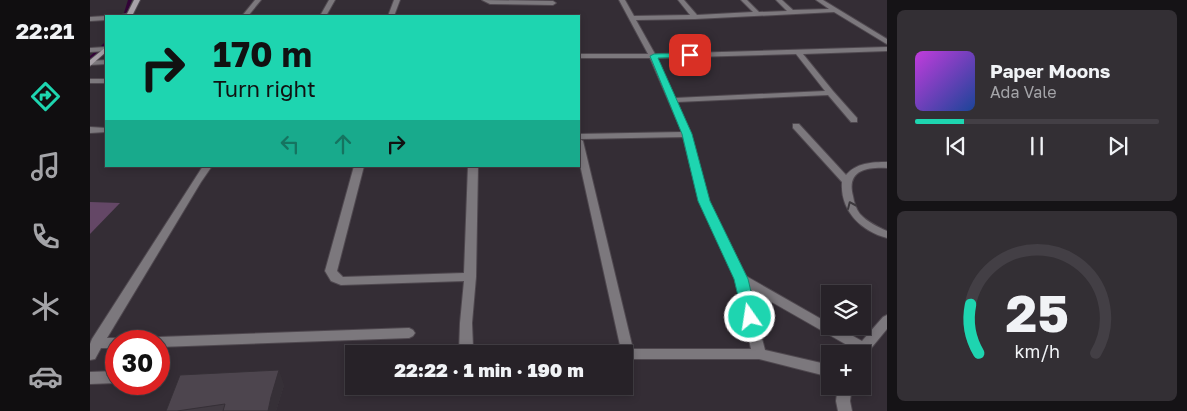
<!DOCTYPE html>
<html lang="en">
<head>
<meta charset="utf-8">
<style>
	:root { --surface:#272228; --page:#332f34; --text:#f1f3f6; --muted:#a4a4a8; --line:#433f45; --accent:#1ed5b0 }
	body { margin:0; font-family:"Golos Text",sans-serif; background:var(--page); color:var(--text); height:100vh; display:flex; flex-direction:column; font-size:19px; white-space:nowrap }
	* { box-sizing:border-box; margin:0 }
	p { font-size:16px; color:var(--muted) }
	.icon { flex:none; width:28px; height:28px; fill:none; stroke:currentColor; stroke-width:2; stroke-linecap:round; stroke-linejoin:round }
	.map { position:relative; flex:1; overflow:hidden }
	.drawer { display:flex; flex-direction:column; gap:10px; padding:10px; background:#151316; width:300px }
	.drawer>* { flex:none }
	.hud { position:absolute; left:15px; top:15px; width:475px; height:152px; border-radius:0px; box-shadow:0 2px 8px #0003,0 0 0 1px var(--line); background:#1ed5b0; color:#111; overflow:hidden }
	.tools { position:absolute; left:731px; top:285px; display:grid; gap:10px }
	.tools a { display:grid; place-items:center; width:50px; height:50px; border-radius:0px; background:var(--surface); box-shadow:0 2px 8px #0003,0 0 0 1px var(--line); font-size:25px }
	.speed { position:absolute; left:15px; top:330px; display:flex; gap:10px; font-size:25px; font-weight:700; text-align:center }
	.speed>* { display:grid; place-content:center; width:65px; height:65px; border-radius:50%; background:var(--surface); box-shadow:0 2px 8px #0003,0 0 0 1px var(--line); line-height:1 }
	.speed .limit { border:8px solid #d22; background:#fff; color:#111 }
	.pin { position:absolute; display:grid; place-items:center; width:42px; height:42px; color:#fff; margin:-21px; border-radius:10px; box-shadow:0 2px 8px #0006 }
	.me { position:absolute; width:55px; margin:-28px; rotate:347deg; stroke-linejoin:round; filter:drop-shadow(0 0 4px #0008) }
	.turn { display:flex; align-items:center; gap:18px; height:105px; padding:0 25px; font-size:22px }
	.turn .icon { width:65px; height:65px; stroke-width:2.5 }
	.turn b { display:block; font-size:35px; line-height:42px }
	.lanes { display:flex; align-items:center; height:48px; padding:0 25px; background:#0003; justify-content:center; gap:25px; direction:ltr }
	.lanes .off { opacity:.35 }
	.drawer .widget { flex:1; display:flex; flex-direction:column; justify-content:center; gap:8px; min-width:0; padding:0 18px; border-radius:8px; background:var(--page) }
	.drawer .dial { align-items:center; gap:0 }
	.dial svg { height:130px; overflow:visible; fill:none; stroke:var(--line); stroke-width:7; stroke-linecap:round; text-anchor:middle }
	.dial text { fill:var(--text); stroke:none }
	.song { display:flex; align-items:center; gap:15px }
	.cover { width:60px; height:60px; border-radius:8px; background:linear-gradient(135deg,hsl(290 70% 55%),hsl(220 70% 35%)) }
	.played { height:5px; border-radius:2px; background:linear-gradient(90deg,var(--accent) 20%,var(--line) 20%) }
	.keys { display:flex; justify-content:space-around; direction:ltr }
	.trip { position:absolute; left:255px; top:345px; width:288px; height:50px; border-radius:0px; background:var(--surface); box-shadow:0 2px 8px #0003,0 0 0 1px var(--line); font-weight:800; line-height:50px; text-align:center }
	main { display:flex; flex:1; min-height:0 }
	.dock { display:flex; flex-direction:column; width:90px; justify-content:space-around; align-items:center; background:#100e10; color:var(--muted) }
	.dock .icon { width:35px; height:35px }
	.dock .active { color:var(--accent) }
	.dock b { font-size:22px; color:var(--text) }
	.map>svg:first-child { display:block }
	.green { fill:#644766 }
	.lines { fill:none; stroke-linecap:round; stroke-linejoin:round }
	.stream { fill:#320337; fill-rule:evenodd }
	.service-casing { stroke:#4f484f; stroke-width:2 }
	.minor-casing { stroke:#4f484f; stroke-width:2 }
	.secondary-casing { stroke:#4f484f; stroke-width:2 }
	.service { fill:#7c787d; fill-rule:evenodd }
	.minor { fill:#7c787d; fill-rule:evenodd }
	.secondary { fill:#a8a1a8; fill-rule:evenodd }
	.wall { fill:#423b43 }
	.shaded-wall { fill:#363037 }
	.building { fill:#4d454e; stroke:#363037 }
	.oneway { stroke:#3c383d }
	.route { fill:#1ed5b0; stroke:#148a72 }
</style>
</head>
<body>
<main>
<nav class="dock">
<b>22:21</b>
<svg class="icon active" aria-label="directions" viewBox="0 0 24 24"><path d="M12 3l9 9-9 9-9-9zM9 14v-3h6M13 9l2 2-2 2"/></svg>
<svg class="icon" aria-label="music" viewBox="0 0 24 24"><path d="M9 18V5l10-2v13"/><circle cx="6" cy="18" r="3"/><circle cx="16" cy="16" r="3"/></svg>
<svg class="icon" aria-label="phone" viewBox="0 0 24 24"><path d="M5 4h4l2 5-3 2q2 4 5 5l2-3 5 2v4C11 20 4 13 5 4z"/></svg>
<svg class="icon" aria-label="climate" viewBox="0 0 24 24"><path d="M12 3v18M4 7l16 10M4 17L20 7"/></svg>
<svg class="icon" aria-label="car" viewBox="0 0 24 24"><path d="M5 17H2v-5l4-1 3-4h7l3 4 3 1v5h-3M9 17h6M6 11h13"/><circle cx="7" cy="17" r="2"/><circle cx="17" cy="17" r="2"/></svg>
</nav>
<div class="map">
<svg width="797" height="411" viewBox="0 0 797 411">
	<rect width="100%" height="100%" fill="#342d35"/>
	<path class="green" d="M0,202L30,203L0,234Z"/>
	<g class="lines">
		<path class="stream" d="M38,0H42L36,15L33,16Z
			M15,42H16V45L14,47H12L11,46Z
			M7,50L10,51L0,59V56Z"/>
		<defs>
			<path id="service" d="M392,0L463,1L466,3L463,5L400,4Z
				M16,60V64L0,65V61Z"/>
			<path id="minor" d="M165,0H171L158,16H152Z
				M239,0H245L236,16H230Z
				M304,0H310L304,16H298Z
				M529,0H535L544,16L600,15L588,0H594L607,15L663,12L651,0H657L669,12L697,11L686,0H692L703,10L739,9L726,0H733L797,39V44L795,43L744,12L605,19L546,20L565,54L797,47V51L713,54L743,91L767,118V122H761L738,95L587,102L601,134L619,201L656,276L740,324V326H745L772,341L793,317L797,315V329L773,358L772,354H762L764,349L659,289L675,350L740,365V377L669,359H534V354H528L531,350L489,160V134L592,132L560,58H489V54H558ZM706,54L735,91L585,98L567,58ZM593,137L609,201L645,279L661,349H543L493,141L490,139Z
				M40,13L42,14V16H27Z
				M16,16V20L0,21V17Z
				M16,47V51L0,52V48Z
				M0,79H16V83H0Z
				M703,124H709L756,175C766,163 782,162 797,162V168C777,167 756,170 763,196C764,202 766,209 770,214C777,222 788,227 797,231V238C771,231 750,211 752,182L703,128Z
				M0,127L16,128V132L0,133Z
				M113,166H122L111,182L17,338H26L32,341H26V348H11L5,359L0,360V344L2,339Z
				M264,166H274L247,271L253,277L374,273L378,166H388L386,277L382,323L383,347L405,350L406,354H370L369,352L370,323L374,281L251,285L241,281L235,271Z
				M319,328L323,330L325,333L323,336L319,338L69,347V341H63L64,338L69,337Z
				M26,371V383L0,384V372Z
				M748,386H762L760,401L762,411H748L746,401Z"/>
			<path id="secondary" d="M44,0H50L42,16H36Z
				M16,47V52L0,66V60Z"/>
		</defs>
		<use href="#service" class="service-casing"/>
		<use href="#minor" class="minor-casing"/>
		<use href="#secondary" class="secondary-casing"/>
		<use href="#service" class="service"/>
		<use href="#minor" class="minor"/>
		<use href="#secondary" class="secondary"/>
	</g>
	<path class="wall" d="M194,385L186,411H76Z"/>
	<path class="shaded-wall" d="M189,370L194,385L186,411H178L181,397Z"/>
	<path class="building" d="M189,370L181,397L178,411H133L135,404L87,411H76L90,375Z"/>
	<defs><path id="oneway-chevron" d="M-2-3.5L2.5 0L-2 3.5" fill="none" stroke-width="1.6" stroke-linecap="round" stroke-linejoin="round" transform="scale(1.25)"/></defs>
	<use class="oneway" href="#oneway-chevron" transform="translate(761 205) rotate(-114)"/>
	<path class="route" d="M600,53L604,55L603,57L568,58L602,134L620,201L658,279L667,317L665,320L660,322L655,320L653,317L644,279L608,201L592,134L560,56L564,54Z"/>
</svg>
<div class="tools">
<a><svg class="icon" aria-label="layers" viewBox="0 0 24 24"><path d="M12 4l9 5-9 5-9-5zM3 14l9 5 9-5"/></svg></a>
<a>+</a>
</div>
<div class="speed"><div class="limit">30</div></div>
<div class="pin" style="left:600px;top:55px;background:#d93025"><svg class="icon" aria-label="arrive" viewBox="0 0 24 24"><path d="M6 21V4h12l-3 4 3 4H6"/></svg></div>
<svg class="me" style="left:660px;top:317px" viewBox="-20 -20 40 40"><circle r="17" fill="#1ed5b0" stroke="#fff" stroke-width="3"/><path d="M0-11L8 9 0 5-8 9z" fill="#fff"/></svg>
<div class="trip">22:22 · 1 min · 190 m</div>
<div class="hud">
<div class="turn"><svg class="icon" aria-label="right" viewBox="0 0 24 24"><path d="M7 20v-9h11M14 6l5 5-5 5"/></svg><div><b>170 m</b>Turn right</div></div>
<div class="lanes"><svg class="icon off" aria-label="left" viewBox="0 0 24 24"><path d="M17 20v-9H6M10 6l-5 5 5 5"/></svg><svg class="icon off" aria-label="ahead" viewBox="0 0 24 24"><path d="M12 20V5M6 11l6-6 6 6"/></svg><svg class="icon" aria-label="right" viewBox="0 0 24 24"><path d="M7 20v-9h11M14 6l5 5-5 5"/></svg></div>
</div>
</div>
<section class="drawer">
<div class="widget">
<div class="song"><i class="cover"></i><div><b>Paper Moons</b><p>Ada Vale</p></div></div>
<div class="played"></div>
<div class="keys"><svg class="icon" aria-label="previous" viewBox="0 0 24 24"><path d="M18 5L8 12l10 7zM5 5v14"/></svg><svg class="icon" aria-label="pause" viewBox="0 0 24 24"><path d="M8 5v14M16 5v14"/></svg><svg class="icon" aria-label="next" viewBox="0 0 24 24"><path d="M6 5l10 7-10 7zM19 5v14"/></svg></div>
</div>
<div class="widget dial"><svg viewBox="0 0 100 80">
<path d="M14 69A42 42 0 1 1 86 69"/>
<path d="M14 69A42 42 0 0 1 9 39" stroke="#1ed5b0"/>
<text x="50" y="56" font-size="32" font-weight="700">25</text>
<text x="50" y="72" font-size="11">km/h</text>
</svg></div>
</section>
</main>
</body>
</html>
